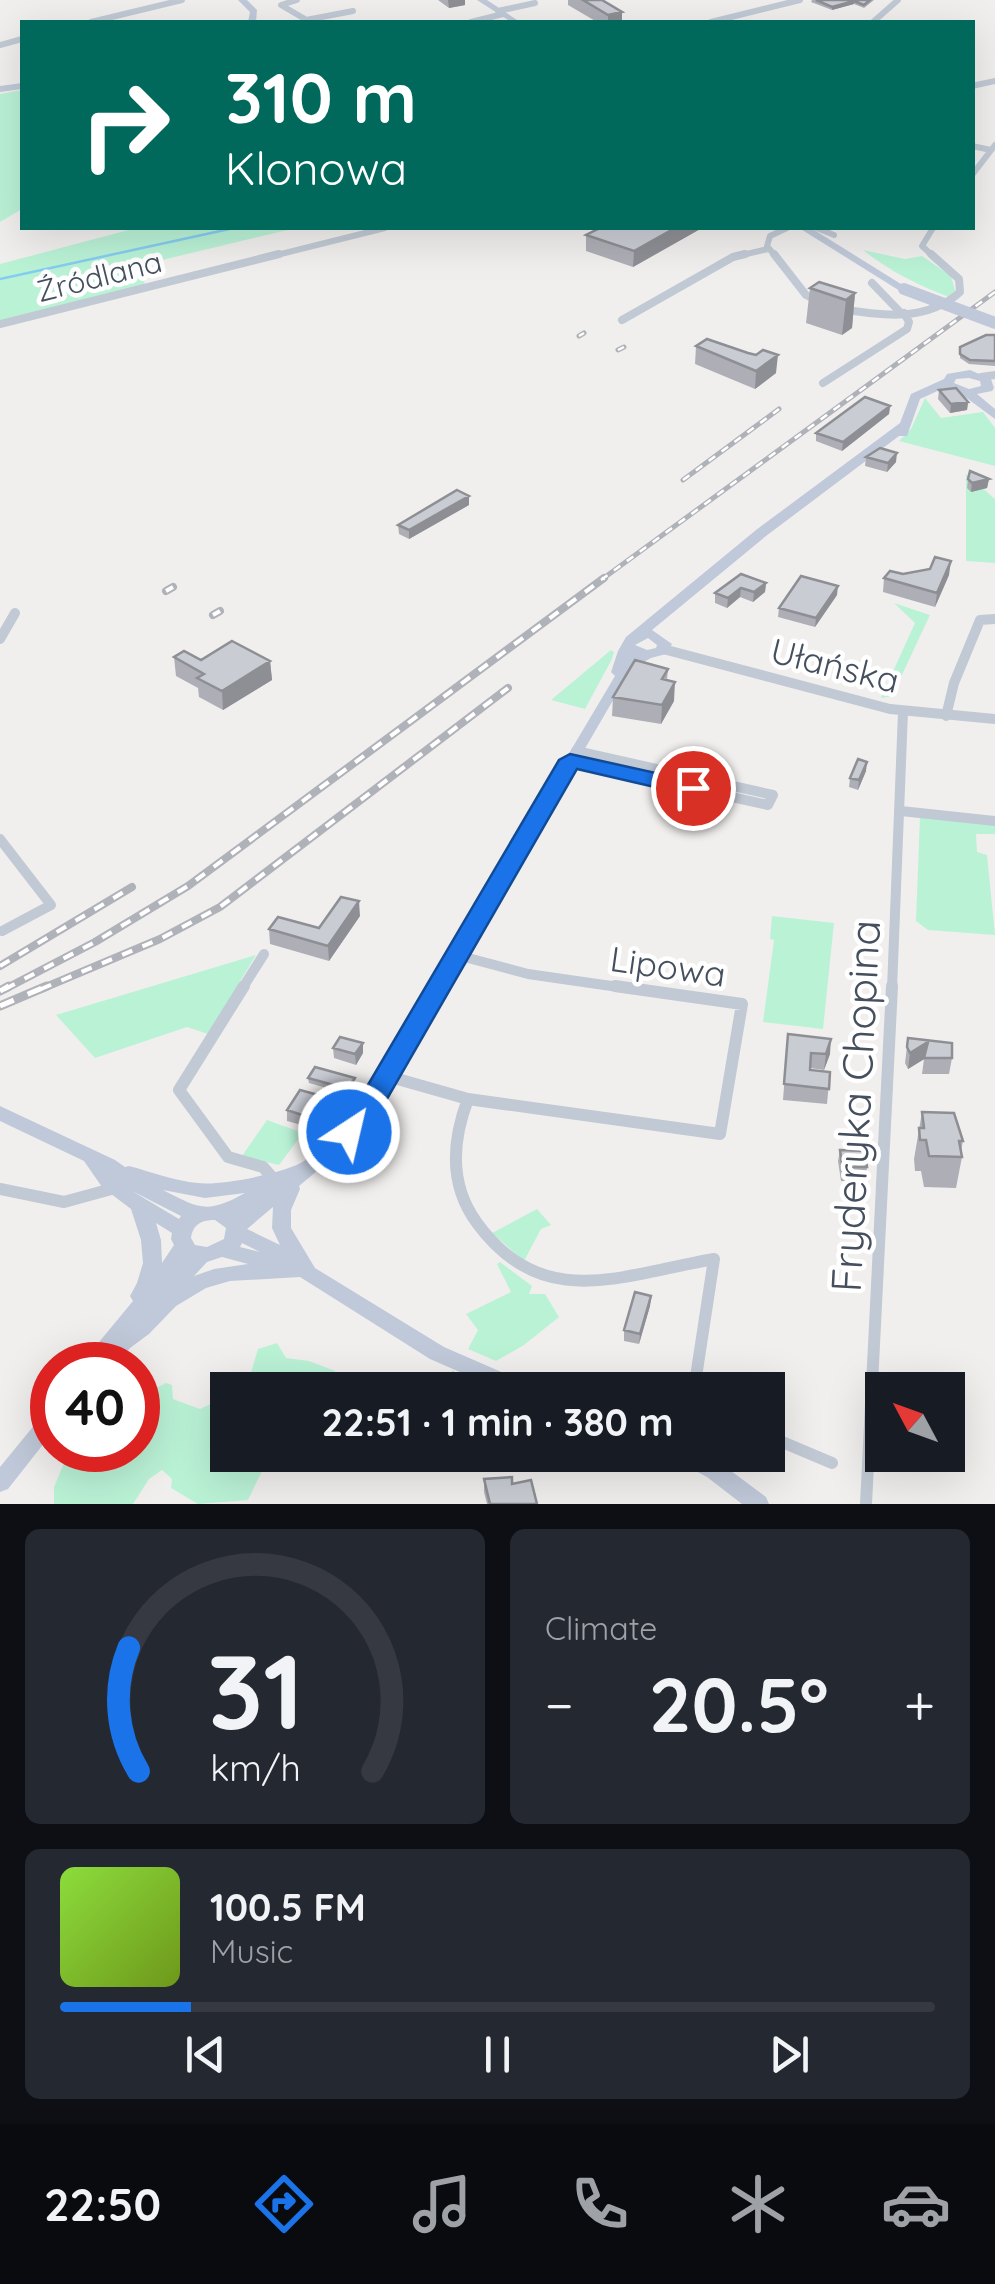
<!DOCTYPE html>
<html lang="en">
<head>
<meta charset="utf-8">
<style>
	:root { --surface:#171b24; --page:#242831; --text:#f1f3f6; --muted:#9ea1a6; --line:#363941; --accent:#1a73e8 }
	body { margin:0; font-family:Quicksand,sans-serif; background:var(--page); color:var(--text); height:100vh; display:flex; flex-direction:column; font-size:38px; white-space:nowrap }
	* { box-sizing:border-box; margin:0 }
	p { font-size:32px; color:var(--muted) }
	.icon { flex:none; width:55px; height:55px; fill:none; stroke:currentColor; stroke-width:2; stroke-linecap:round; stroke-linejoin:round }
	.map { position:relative; height:1504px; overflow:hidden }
	.details { display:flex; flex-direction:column; gap:25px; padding:25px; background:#0d0f14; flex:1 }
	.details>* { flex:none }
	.banner { position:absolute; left:20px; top:20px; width:955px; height:210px; border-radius:0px; box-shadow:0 10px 40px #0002; background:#00695c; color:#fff; overflow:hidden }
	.needle { width:65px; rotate:311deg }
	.tools { position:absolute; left:865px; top:1372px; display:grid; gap:20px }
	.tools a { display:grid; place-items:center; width:100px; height:100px; border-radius:0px; background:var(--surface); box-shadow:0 10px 40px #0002; font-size:50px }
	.speed { position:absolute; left:30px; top:1342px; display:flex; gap:20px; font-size:50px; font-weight:700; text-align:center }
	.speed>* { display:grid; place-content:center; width:130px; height:130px; border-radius:50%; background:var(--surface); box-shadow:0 10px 40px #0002; line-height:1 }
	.speed .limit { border:15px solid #d22; background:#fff; color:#111 }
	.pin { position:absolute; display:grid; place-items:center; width:85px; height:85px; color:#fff; margin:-42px; border:5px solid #fff; border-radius:50%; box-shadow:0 2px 10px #0007 }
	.me { position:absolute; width:110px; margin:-55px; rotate:35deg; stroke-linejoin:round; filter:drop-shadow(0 0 8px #0008) }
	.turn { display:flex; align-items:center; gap:35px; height:210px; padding:0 40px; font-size:45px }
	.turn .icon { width:130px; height:130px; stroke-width:2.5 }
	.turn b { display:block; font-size:70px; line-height:85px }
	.big { font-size:75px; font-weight:800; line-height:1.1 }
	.details .tile { flex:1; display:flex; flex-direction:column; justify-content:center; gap:15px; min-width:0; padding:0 35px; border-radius:15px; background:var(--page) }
	.details .dial { align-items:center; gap:0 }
	.dial svg { height:260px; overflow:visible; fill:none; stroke:var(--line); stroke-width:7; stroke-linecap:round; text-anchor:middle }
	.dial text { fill:var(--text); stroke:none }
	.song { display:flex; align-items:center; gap:30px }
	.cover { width:120px; height:120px; border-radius:15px; background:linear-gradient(135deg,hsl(90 70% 55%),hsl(80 70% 35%)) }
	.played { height:10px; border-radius:5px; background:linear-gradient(90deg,var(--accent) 15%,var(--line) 15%) }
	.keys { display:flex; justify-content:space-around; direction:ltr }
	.heat { display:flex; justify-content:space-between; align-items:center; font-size:55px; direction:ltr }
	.details .tiles { flex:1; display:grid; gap:25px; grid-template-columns:1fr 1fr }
	.tile:last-child { grid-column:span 2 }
	.trip { position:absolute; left:210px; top:1372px; width:575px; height:100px; border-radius:0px; background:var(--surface); box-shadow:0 10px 40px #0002; font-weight:800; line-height:100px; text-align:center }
	.tabs { display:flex; height:160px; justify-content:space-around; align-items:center; background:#090b0e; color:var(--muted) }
	.tabs .icon { width:70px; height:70px }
	.tabs .current { color:var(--accent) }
	.tabs b { font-size:45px; color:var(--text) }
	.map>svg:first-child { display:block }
	.green { fill:#baf2d6 }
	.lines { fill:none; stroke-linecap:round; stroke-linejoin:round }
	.stream { stroke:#84cdf1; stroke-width:2.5 }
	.street-far3 { stroke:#c1c9d4; stroke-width:6 }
	.street-far2 { stroke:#c1c9d4; stroke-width:8 }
	.street-far1 { stroke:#c1c9d4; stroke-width:10 }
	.street { stroke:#c1c9d4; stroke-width:12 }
	.secondary { fill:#c0c9d9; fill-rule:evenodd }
	.rail-far2-casing { stroke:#b0b2b9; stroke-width:5 }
	.rail-far1-casing { stroke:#b0b2b9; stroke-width:8 }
	.rail-casing { stroke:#b0b2b9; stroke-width:9 }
	.rail-far2 { stroke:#fff; stroke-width:2.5; stroke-dasharray:8; stroke-linecap:butt }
	.rail-far1 { stroke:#fff; stroke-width:4; stroke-dasharray:11; stroke-linecap:butt }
	.rail { stroke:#fff; stroke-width:5; stroke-dasharray:15; stroke-linecap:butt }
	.secondary-bridge { stroke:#c0c9d9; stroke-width:12 }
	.wall { fill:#aeafb6 }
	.shaded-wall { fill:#8d8f94 }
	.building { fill:#caccd4; stroke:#8d8f94; stroke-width:2.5 }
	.route { fill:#1a73e8; stroke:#114b97; stroke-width:2.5 }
	.labels { text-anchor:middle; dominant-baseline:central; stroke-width:9; stroke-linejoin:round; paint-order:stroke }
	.far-street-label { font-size:30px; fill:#454f5d; stroke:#fff }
	.street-label { font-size:35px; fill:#454f5d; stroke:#fff }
	.near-street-label { font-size:42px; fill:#454f5d; stroke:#fff }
</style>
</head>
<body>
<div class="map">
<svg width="995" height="1504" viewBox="0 0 995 1504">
	<rect width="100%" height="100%" fill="#f1efee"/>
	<path class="green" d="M22,90V209L0,222V94Z
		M136,228H296L141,265L145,285L0,322V264Z
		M863,250L905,259L922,256L951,276L955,290L949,297C918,285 889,271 863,250Z
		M925,398L941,418L983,412L995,428V466L899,441L911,429Z
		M966,474L995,499V563L966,561Z
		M894,603L930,615L892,696L881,698L915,623Z
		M611,650L614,652L612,659L585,709L551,700Z
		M920,816L995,822V834H976L977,852L987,855L995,935L928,930L916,921Z
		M772,916L834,923L823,1029L763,1022L774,940L770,939Z
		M256,955L208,1034L187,1027L95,1058L56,1015Z
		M267,1120L303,1133L279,1165L242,1156Z
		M537,1209L551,1225L541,1229L524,1261L492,1233Z
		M500,1262L532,1286L529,1294H545L559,1317L524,1345L496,1361L468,1349L478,1330L466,1314L511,1292L497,1264Z
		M277,1343L286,1358L309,1361L335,1371L329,1386L332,1390H239L250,1376L258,1349Z
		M166,1383L172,1385L173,1399L200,1409L227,1396L228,1455H276L263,1469L248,1500L198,1504L171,1488L172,1479L162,1470L149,1479L133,1504H54V1487L69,1451L138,1450V1397Z"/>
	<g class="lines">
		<path class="stream" d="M0,279L234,228"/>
		<path class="street-far3" d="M297,0L281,5L310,22
			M498,11L535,3
			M306,20L353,11
			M91,22L182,0
			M471,22L503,14
			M711,22L800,0
			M873,22L898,0
			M0,45L22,39
			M972,86L995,81
			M972,146L991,150
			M972,175L995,145
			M817,228L834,235
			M933,228L922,246L934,257
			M269,257L385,228
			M734,257L768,249
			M776,257L767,246L770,236L787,228"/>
		<path class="street-far2" d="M774,254L806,295L820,302
			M872,283L901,313
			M841,309C882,316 927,322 960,292L959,279L931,254
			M622,320L733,257L745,254
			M0,324L279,254
			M981,377L995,375
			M823,383L907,329L909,322L904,313"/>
		<path class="street-far1" d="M0,639L15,613
			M663,649L890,709L995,719
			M946,716L954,683L980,620L995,619
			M570,761L768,805L773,795L576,751
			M901,811L995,821
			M0,839L51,905L2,931
			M457,955L528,974L632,989
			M242,989L264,954
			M892,989L903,712"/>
		<path class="street" d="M244,986L179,1090L228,1157L263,1167L277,1183
			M387,1076L468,1099L720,1134L742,1004L615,986
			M468,1099C452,1141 449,1185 477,1223C543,1313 621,1275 714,1259L694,1390
			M0,1189L64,1202L115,1188
			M768,1436L832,1463
			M866,1504L892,986"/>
		<path class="secondary" d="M238,0H247L257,10L256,22H248L250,12Z
			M477,0H487L520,22H511Z
			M22,83V89L0,92V86Z
			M799,228H811L909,289L900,291Z
			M970,370L991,379L994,388L992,391L977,394L995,409V419L964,396L944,388L920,399L907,436H899L766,536L652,630L672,644L666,654L651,658L637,666L619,690L372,1115L341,1151L299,1186L300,1189L291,1210V1228L315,1268L444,1347L529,1384L532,1390H501L430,1359L300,1277L230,1281L206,1288L176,1306L149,1334L130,1348L116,1365H80L133,1301L130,1296L137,1283L143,1263L141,1240L131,1209L102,1187L84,1161L0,1121V1106L115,1160L125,1167L129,1166C152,1172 174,1181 198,1183C220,1186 286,1173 304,1161C325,1145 342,1125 360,1105L615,676L611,672L618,651L626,637L756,530L900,423L911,394L944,379L947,374ZM969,378L980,381L981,386L969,389L954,383L956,379ZM648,638L657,645L656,648L647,650L635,645ZM163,1190L205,1198L245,1193C207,1214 200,1209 163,1190ZM132,1191L181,1216L179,1219ZM273,1207L272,1228L280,1245L247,1229ZM215,1220L226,1228L224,1239L207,1247L195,1245L191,1238C193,1224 202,1220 215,1220ZM156,1223L172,1233L171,1239L174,1245L162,1263L161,1240ZM242,1243L260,1252L240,1247ZM222,1257L248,1264L214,1269L194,1276L207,1262Z
			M52,1409V1433L8,1489L0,1492V1467L45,1412Z
			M673,1455H704L723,1465L766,1497L769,1504H742L707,1477L677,1461Z"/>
		<defs>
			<path id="rail-far2" d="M579,336L584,333
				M618,350L624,347
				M683,480L779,409
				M601,580L995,292"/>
			<path id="rail-far1" d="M166,591L173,587
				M213,615L220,611
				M0,966L132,887
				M5,989L95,942L188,886L604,578
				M41,989L160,939L220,907L508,688"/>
			<path id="rail" d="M0,991L9,986
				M0,1006L47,986"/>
		</defs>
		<use href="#rail-far2" class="rail-far2-casing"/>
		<use href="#rail-far1" class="rail-far1-casing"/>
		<use href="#rail" class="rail-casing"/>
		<use href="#rail-far2" class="rail-far2"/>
		<use href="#rail-far1" class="rail-far1"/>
		<use href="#rail" class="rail"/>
		<path class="secondary-bridge" d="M904,289L995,323"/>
	</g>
	<path class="wall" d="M438,0H465V5L449,8Z
		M568,0H602L622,12V22H597L568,5Z
		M812,0H874L864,8L854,4L832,10L811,2Z
		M702,228L633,267L586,251V235Z
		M810,288L855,293L852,328L842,335L806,323Z
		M995,335V366L969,364L960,358V347Z
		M696,346L756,355L776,373L755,389L695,364Z
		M939,390L968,402L967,410L950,413L938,399Z
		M890,406L889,414L842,451L816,441V433Z
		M866,457L896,462L887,472L865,466Z
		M968,479H989L987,488L971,492L967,488Z
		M469,505L409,539L399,534L398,525Z
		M903,574L949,575L935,607L883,592L884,578Z
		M766,583L765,592L753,602L740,597L727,608L715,603V593Z
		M837,595L815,627L778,617L779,608Z
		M174,657L201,660L270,661L272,680L223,710L199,697L198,688L176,676Z
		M668,669L667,680L674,701L661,724L612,716L613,697Z
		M866,771L858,790L849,787L850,778Z
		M360,916L329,961L270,944L269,929L319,928Z
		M788,1034L830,1054L824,1070L810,1068V1070L830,1072L827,1104L783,1100Z
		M908,1038L952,1058L949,1074H922L924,1059L908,1069L905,1063Z
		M363,1043V1053L356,1065L334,1058L333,1048Z
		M308,1078L355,1083L348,1094L309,1083Z
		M322,1096V1107L309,1127L287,1121V1110Z
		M922,1112L963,1141L961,1151L962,1157L956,1188L924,1187L921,1171H915L914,1159Z
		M840,1150L867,1167L866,1178H851V1181H841L838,1161Z
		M651,1296L650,1306L639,1344L624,1341V1330Z
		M532,1455H609L599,1470L573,1459L571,1462L556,1456L550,1466L532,1459Z
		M484,1479L512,1484L537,1504H487L484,1492Z"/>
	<path class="shaded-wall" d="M448,0H465V5L449,8Z
		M854,1V4L832,10V7Z
		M622,12V22H608V15Z
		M675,228H702L633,267L634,251Z
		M855,293L852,328L842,335L846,300Z
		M778,355L776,373L755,389L756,371Z
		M968,402L967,410L950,413L951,404Z
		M890,406L889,414L842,451L843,442Z
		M897,453L896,462L887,472L888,463Z
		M989,479L987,488L971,492L972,483Z
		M469,496V505L409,539V530Z
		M951,561L949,575L935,607L937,593Z
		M766,583L765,592L753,602L754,592Z
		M838,586L837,595L815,627L816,618Z
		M741,588L740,597L727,608L728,598Z
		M270,661L272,680L223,710L222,691Z
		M675,682L674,701L661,724L662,705Z
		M867,762L866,771L858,790L859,780Z
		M359,901L360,916L329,961L328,946Z
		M831,1039L830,1054L824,1070L826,1054Z
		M928,1042L926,1058L908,1069L910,1053Z
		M363,1043V1053L356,1065L355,1054Z
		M322,1096V1107L309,1127L308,1117Z
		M651,1296L650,1306L639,1344L640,1334Z
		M550,1455L556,1456L550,1466Z
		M599,1455H609L599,1470Z"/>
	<path class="building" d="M583,0H602L622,12L608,15Z
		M816,0H870L864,5L854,1L832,7Z
		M600,228H675L634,251L586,235Z
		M819,282L855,293L846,300L810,288Z
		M986,335H995V361L970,360L960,354V347Z
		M707,339L748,353L756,355L763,350L778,355L756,371L696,346Z
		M956,388L968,402L951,404L939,390Z
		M865,397L890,406L843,442L816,433Z
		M880,448L897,453L888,463L866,457Z
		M970,471L989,479L972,483L968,479Z
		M457,490L469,496L409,530L398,525Z
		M935,557L951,561L937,593L884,578L890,571L903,574L930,569Z
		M741,574L766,583L754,592L741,588L728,598L715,593Z
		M801,576L838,586L816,618L779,608Z
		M232,641L270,661L222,691L197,678L204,674L174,657L184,651L201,660Z
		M635,660L668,669L662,679L675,682L662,705L613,697Z
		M858,759L867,762L859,780L850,778Z
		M341,897L359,901L328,946L269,929L278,917L319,928Z
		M788,1034L831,1039L826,1054L811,1053L810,1070L830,1072L829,1089L784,1084Z
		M340,1037L363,1043L355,1054L333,1048Z
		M908,1038L952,1043V1058H924L928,1042L910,1053L907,1047Z
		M315,1067L355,1078L348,1089L308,1078Z
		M300,1090L322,1096L308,1117L287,1110Z
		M922,1112L954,1113L963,1141H959L962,1157L929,1156L926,1140H920L919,1128H924Z
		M840,1150L865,1151L867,1167H852V1171H843Z
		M635,1292L651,1296L640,1334L624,1330Z
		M453,1373L489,1390H441Z
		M496,1383L511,1390H492Z
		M512,1477V1484L531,1480L537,1504H490L484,1479Z"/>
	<path class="route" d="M570,754L701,783L704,788L693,796L577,769L384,1104L359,1140H339L335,1132L365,1090L559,760Z"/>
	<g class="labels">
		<g class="far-street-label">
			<text transform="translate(99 276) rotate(-14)">Źródlana</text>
		</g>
		<g class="street-label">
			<text transform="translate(835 665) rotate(14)">Ułańska</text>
			<text transform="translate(668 966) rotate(8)">Lipowa</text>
		</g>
		<g class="near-street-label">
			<text transform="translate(855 1106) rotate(-87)">Fryderyka Chopina</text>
		</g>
	</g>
</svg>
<div class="tools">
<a><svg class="needle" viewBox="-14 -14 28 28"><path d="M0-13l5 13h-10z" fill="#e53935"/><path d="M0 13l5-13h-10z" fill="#9ea1a6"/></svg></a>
</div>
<div class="speed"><div class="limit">40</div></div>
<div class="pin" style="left:693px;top:788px;background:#d93025"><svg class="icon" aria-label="arrive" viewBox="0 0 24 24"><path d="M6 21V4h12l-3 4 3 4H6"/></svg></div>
<svg class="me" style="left:349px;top:1132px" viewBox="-20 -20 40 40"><circle r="17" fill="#1a73e8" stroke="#fff" stroke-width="3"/><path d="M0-11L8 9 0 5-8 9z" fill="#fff"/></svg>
<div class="trip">22:51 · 1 min · 380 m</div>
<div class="banner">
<div class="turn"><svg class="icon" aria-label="right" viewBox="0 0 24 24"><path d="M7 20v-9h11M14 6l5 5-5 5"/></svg><div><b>310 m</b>Klonowa</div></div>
</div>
</div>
<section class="details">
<div class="tiles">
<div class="tile dial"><svg viewBox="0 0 100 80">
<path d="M14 69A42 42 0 1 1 86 69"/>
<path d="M14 69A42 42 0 0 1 11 31" stroke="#1a73e8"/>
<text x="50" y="56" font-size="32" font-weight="700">31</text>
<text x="50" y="72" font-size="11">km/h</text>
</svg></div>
<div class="tile"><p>Climate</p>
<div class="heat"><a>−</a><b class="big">20.5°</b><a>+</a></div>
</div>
<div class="tile">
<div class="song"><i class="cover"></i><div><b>100.5 FM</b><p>Music</p></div></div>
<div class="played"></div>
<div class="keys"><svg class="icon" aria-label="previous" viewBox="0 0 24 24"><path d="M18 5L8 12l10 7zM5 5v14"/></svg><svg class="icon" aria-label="pause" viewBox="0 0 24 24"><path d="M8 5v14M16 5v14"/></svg><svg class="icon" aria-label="next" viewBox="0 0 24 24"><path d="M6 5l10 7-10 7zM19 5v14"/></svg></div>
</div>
</div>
</section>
<nav class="tabs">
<b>22:50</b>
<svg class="icon current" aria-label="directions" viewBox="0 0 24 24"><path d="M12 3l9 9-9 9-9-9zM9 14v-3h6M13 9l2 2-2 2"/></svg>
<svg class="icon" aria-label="music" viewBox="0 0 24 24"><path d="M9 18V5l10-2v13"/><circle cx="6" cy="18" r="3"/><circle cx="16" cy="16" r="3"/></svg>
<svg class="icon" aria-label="phone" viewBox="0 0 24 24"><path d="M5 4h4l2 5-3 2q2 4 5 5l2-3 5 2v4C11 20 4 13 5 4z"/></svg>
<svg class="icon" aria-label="climate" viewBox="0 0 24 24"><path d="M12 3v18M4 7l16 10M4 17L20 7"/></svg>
<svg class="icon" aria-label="car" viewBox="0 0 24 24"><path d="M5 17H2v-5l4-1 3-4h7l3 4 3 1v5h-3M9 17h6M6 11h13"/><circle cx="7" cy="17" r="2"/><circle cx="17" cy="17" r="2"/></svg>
</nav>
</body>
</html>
